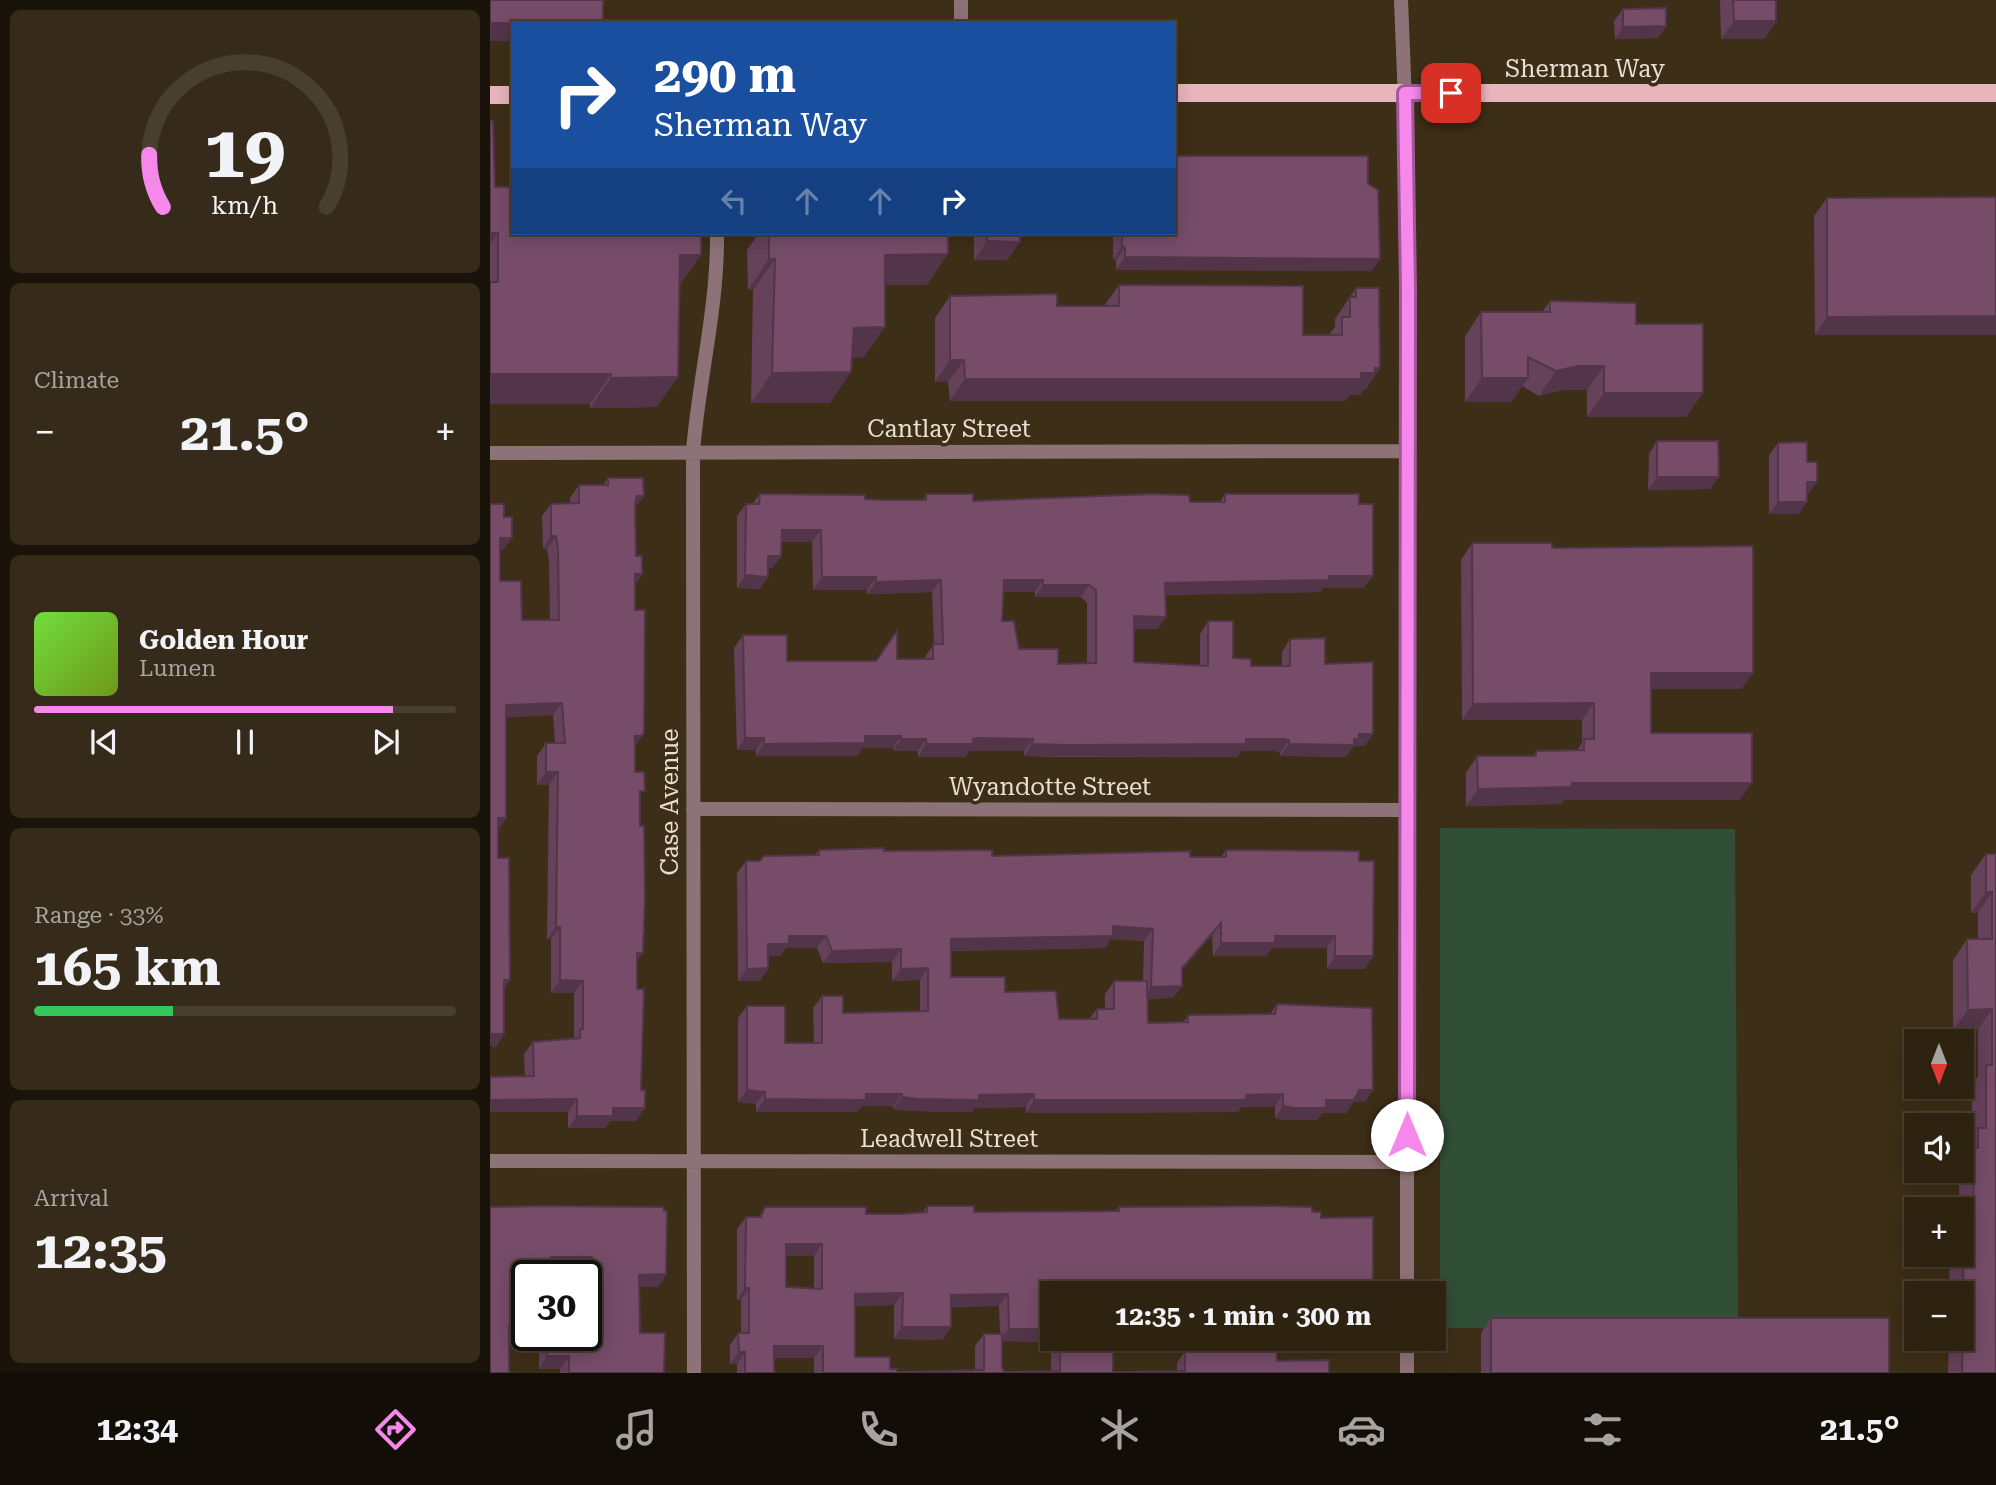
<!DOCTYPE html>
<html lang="en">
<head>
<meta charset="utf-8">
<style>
	:root { --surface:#2e2211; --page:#362a1a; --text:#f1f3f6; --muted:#a7a49f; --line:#493f31; --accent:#f788eb }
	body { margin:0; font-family:"Roboto Serif",serif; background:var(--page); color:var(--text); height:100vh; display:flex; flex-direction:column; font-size:26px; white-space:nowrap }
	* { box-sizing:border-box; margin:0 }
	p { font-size:23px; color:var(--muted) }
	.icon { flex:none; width:38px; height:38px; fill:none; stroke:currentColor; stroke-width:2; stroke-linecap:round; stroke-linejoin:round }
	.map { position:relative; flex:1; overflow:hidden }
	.drawer { display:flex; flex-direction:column; gap:10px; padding:10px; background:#191309; width:490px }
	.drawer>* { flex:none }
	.guide { position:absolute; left:21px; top:21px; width:665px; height:214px; border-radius:0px; box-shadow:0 4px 18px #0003,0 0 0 2px var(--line); background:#1a4fa0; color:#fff; overflow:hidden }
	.needle { width:46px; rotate:180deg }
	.fabs { position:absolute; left:1414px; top:1029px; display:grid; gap:14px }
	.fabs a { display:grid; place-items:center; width:70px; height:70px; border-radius:0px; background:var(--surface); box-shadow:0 4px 18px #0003,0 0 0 2px var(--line); font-size:35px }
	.speed { position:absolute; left:21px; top:1260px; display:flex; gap:14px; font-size:35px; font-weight:700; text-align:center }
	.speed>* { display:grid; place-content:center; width:91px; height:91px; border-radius:50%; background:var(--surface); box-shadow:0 4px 18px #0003,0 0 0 2px var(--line); line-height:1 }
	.speed .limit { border:4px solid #111; border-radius:10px; background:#fff; color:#111 }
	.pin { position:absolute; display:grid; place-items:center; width:60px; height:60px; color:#fff; margin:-30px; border-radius:14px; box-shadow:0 4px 10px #0006 }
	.me { position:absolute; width:77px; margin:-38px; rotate:0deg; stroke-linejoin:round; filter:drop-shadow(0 0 5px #0008) }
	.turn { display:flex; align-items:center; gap:24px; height:147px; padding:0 28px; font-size:32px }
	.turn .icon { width:91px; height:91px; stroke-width:2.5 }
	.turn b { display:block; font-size:49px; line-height:60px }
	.lanes { display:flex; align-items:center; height:66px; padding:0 28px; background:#0003; justify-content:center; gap:35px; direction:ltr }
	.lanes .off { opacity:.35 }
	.big { font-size:52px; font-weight:700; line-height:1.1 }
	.drawer .card { flex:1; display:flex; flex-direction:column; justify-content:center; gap:10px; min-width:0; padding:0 24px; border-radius:10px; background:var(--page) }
	.drawer .dial { align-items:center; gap:0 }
	.dial svg { height:182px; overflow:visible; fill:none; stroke:var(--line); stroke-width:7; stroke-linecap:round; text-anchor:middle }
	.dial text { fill:var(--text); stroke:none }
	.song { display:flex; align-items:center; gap:21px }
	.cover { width:84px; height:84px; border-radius:10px; background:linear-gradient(135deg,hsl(100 70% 55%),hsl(80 70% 35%)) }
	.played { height:7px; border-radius:4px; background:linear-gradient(90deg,var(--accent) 85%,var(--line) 85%) }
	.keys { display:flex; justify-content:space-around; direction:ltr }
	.heat { display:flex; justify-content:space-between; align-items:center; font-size:38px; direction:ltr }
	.charge { height:10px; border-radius:5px; background:linear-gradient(90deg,#34c759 33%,var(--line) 0) }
	.trip { position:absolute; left:550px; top:1281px; width:406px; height:70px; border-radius:0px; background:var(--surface); box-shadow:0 4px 18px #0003,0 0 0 2px var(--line); font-weight:700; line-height:70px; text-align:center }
	.menu { display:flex; height:112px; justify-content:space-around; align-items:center; background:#120e07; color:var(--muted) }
	.menu .icon { width:49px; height:49px }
	.menu .selected { color:var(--accent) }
	.menu b { font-size:32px; color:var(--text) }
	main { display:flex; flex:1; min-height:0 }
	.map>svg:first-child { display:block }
	.garden { fill:#314e36 }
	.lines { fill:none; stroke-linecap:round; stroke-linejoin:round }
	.minor { stroke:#8d7377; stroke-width:14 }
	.primary { stroke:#e8b5bc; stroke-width:18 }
	.wall { fill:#65415a; fill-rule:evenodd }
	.shaded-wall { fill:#53354a }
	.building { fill:#764c69; stroke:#53354a; stroke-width:2; fill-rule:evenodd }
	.route-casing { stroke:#a15899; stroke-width:18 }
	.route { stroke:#f788eb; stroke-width:12 }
	.labels { text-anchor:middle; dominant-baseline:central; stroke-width:7; stroke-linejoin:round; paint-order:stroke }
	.street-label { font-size:24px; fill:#e9dfd2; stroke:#3d2e17 }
</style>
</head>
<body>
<main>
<section class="drawer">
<div class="card dial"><svg viewBox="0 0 100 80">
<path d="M14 69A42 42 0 1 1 86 69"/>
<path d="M14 69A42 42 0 0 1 8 46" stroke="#f788eb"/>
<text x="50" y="56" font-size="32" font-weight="700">19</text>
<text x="50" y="72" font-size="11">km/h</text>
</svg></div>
<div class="card"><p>Climate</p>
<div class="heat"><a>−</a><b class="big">21.5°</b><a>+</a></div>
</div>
<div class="card">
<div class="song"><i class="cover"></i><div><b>Golden Hour</b><p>Lumen</p></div></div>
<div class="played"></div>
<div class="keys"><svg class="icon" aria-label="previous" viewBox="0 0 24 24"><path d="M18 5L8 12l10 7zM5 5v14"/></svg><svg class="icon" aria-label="pause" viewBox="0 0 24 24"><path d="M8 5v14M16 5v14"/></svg><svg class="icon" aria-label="next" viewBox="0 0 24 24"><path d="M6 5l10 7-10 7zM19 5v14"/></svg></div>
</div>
<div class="card"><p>Range · 33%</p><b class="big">165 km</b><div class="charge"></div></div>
<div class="card"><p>Arrival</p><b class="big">12:35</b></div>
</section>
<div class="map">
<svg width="1506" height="1373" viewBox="0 0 1506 1373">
	<rect width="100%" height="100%" fill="#3d2e17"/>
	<path class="garden" d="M950,828L1245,829L1248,1329L950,1328Z"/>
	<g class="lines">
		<path class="minor" d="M471,0V23
			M911,0L917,151V1293
			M0,453L917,451
			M203,809L917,810
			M0,1161L917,1162
			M917,1339V1373
			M204,1373L203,451C209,378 228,306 227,233"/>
		<path class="primary" d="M684,93H1506
			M0,95H23"/>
	</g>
	<path class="wall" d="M1230,0H1286V21L1274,39H1231Z
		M1133,9L1176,26L1168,38L1125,39L1124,21Z
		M0,121L5,187L190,285H189L167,407L100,408V404H0Z
		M878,184L890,259L881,271L626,270V260L623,259V233H684Z
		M1506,197L1325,335L1324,216L1337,198Z
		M269,233H458L437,285H395L374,357L362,358L340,403H261L263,290H258L257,250Z
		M484,233H530V242L517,260H484Z
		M629,285L813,335H839L845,327V319L866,288L890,368L875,390H873L870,395H860L855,401H460L458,382H445V318L460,296L567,306H614Z
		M1060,301L1146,324L1196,417H1097V390H1072L1049,396L1032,386L1021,402H975V336L991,312H1052Z
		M1167,441L1220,489L1158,490L1159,454Z
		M1288,443L1317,462L1318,494L1309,514H1279V455Z
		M118,478L145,508L146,556L152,574L145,585V610L152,736L145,746V772L150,797L147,961L146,1121H120L115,1128H78V1112L41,1111L35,1077L34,1054L43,1042L84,1039V993H61V939H57L59,785H47V756L56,743H65L63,715L16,717V818L8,830V858L20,980L14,988V1034L6,1047L0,504L13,550H10V581L32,620H60L59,561L57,549H53L52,516L61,504L80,503V498L89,485H113Z
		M270,494L394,500H433L436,494L483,501L700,502H730L735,494L869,504L874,588H833L830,592L676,595L668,629H644V662L710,666V634L718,621L743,658L761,666H792V652L800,639L835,664L875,746H864L855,757L790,756V753L785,751H751L747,757H568L534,756V751H479L475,757H428V751H403V748H372L367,756H266V750H247L244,648L253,635L297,661H386L407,659H435V657L444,644L442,592L377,594V590H323L322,542H292L291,556L282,568H278L270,589L247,588V516L256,504H262ZM514,592H545V597H591L597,603V664H568L529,649L512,621Z
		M982,543L1062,548L1263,673L1251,689H1161V733L1250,800H1074L1071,804L976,806V773L987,756H1043L1046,751L1087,750L1092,743V720H972L971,560Z
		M329,850L394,851L502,856L700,857H731L736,850L869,861L883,956L875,969H837V948H782L776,956H723L722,935L692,970V986L683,998L658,999V1023H693L698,1015L780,1014L787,1004L883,1090L875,1102H863L856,1113H832L827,1120H795L785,1118V1107H751L748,1112L536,1113V1107L484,1108L481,1112L419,1111L403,1109V1106H372L367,1112H266V1104L248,1102V1018L257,1006L295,1043H324L323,1008L332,996L353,1013L430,1012V980L402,981V962L333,963L327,948H296L290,956H278V968L270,981H248L247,873L256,861H270L325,855ZM621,939L654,941L653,981H624L615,994V1009H607L599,1019H569L515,992L461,977V951L615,948Z
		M1496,854H1506V1373H1458L1459,1339H1472V1293H1459L1460,1255H1472V1209H1469V1171H1472V1164L1474,1161V1148L1482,1137V1085L1488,1076V1030H1463V960L1477,939H1488V913H1481V875Z
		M51,1206L174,1207V1211H177L176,1274L168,1287H149L150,1333H175L174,1373H70V1369H49V1340L19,1339V1373H0V1207ZM61,1270H93V1276H96V1335H37V1276H61Z
		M437,1206L484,1212L626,1211L629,1207L784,1206L562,1293V1339H670L669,1341L623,1342V1372L687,1371V1363L695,1351L732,1350V1339H786L787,1361L839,1373H324V1358H284V1373H247V1364H240V1345L248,1333H251V1300H247V1229L256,1217H269L275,1207L376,1214H412L433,1212ZM296,1256H324V1289L296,1287ZM404,1305V1339L452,1340L461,1327V1307L509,1306L510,1334H494L485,1346V1371L407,1372L365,1357V1306ZM512,1341L561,1342V1371L515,1372L512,1368Z
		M1001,1318L1399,1373H991V1333Z"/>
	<path class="shaded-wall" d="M1244,21H1286L1274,39H1231Z
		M0,23H23V41H0Z
		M1176,26L1168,38L1125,39L1133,27Z
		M0,233H8L0,244Z
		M497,241L530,242L517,260H484Z
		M632,247H635L626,260L623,259Z
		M458,254L437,285H374L395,255Z
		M190,255H211L190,285H169Z
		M635,257L890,259L881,271L626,270Z
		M279,259H285L263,290H258Z
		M1506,316V335H1325L1337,317Z
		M395,327L374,357L343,358L364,328Z
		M460,360H474L458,382H445Z
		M1088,366H1114L1097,390H1072L1049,396L1066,371Z
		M885,368H890L875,390H873L870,395H860L855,401H460L475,379L871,373Z
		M361,372L340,403H261L282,373Z
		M0,374H121L100,404H0Z
		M188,377L167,407L100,408L121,378Z
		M992,378H1038L1021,402H975Z
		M1114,393H1213L1196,417H1097Z
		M1167,477H1229L1220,489L1158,490Z
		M1317,482H1327L1318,494H1308Z
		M147,496H154L145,508H139Z
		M1288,502H1317L1309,514H1279Z
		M292,530H331L322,542H284Z
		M61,536H66L57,549H53Z
		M10,538H22L13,550L1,551Z
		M278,556H291L282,568H270Z
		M145,574H152L144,587Z
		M255,575L278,577L270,589L247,588Z
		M839,576H883L874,588H833L830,592L667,595L675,583Z
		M332,577H386L377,590H323Z
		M451,580L442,592L377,594L386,582Z
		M514,580H553L545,592H506Z
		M553,585H599L591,597H545Z
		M644,616L676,617L668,629H636Z
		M1161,673H1263L1251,689H1149Z
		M72,703L63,715L7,718L16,705Z
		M1104,703L1092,720H972L983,704Z
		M869,734H883L875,746H864L855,757L790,756L799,744Z
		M145,736H152L143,749Z
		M375,736H411L403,748H372L367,756H266L274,744Z
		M255,738H274L266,750H247Z
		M488,738L543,739L534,751H479L475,757H428L436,744Z
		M411,739H436L428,751H403Z
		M756,739H794L799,740L790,753L785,751H751L747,757L534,756L542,744Z
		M56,772H68L59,785H47Z
		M1082,783H1262L1250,800H1074L1071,804L976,806L988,789Z
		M8,818H16L8,830Z
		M1496,892H1502L1488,913H1481Z
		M731,923L722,935L683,980L692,968Z
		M623,926L663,929L654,941L621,939L615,948L452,951L461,939Z
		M66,927H70L61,939H57Z
		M299,936H336L327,948H296L290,956H269L278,944Z
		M785,936H845L837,948H782L776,956H723L731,943Z
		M411,949L402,962L333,963L342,951Z
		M147,953H153L144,965Z
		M845,956H883L875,969H837Z
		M278,968L270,981H248L257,969Z
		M438,968L430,980L402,981L411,969Z
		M14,980H20L11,992Z
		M70,980L93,981L84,993H61Z
		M692,986L683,998L652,999L661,987Z
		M1502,1009L1488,1030H1463L1478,1010Z
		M0,1034H14L6,1047L0,1046Z
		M257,1090L275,1092L266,1104L248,1102Z
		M869,1090H883L875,1102H863L856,1113H832L827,1120H795L785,1118L793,1106L836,1100Z
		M376,1094H412L403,1106H372L367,1112H266L275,1099Z
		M544,1094L536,1107L484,1108L481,1112L419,1111L403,1109L412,1097Z
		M793,1094L785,1107H751L748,1112L536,1113L544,1100Z
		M50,1099H87L78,1112H0V1100Z
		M123,1108H155L146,1121H120L115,1128H78L87,1116Z
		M296,1244H332L324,1256H287Z
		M61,1257H102L93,1270H52Z
		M176,1274L168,1287H141L149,1275Z
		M255,1288H259L251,1300H247Z
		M413,1293L404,1305L356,1306L365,1294Z
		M518,1294L509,1306L452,1307L461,1295Z
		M19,1326L37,1327V1335H53L49,1340L10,1339Z
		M412,1327H461L452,1340L404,1339Z
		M519,1329H562V1339H563L561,1342L510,1341Z
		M617,1339H670L669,1341L615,1342Z
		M834,1339H877L875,1342H832Z
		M284,1346H333L324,1358H275Z
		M249,1352H255L247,1364H240Z
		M57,1356H79L70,1369H49Z"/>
	<path class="building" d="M0,0H113V23H0Z
		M1243,0H1286V21H1244Z
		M1176,8V26L1133,27V9Z
		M0,121H3L5,187H23V233H211V255H190L188,377L121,378V374H0V282H8V233H0Z
		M684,156H878V184L888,190L890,259L635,257V247H632V233H684Z
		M1506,197V316L1337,317V198Z
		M279,233H458V254L395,255V327L364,328L361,372L282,373L285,259H279Z
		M497,233H530V242L497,241Z
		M629,285L813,286V335H852V317H860V297H866V288H889L890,368H885V373H871V379H475L474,360H460V296L567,294V306H629Z
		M1060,301L1146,303V324H1213V393H1114V366H1088L1066,371L1038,357V378H992L991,312H1060Z
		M1167,441H1228L1229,477H1167Z
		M1317,442V462H1327V482H1317V502H1288V443Z
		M118,478H153L154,496H147L145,504L146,556H152V574H145V610H155L154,732L152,736H145V772H154L155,791H150V826H154L155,898L153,953H147V989H154L151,1090H155V1108H123V1116H87V1099L0,1100V1077L44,1076L43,1042L90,1038V1029H93V981L70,980V927H66L68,772H56V743H75L72,703L16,705V818H8V858H19L20,980H14V1034H0V504H14V517H22V538H10V581H31L32,620H69L68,549L66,536H61V504L89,503V485H118Z
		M270,494L375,495V499L394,500H436V494H483V501L663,494L699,495L700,502H735V494H869V504H883V576H839V580L675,583L676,617L644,616V662L718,666V621H743V658L761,659V666H800V639L835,638V664L883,662V734H869V739H864V745L799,744V740L794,739H756V744L577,745L542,744L543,739L488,738L483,739V744H436V739H411V736H375V743L274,744V738H255L253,635H297V661H386L407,631V659H443V644H453L451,580L386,582V577H332L331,530H292L291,556H278V577L255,575L256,504H269ZM514,580H553V585H599L606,590V663L568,664V649H529L524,621H512Z
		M982,543H1062V548L1263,546V673H1161V733H1262V783H1082V787L988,789L987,756H1046V751L1094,750V739H1104V703L983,704Z
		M394,848V851L502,850V856L700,851V857H736V850L869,851V861H884L883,956H845V936H785V943H731V923L692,968V986L661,987L663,929L623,926V936L461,939V977H515V992L566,991L569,1019H607V1009H624V981H657L658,1023L698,1022V1015L785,1014L787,1004L882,1008L883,1090H869L864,1100H836V1108H804L793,1106V1094L756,1095V1100H544V1094L489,1095V1100L427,1099L412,1097V1094H376V1100L275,1099V1092L257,1090V1006H295V1043H332V996H353V1013L438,1011V968L411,969V949L342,951L336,936H299V944H278V968L257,969L256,861H270L274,856L329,855V850Z
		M1496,854H1506V1373H1472L1474,1220H1484L1483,1148H1488V1128H1496V1065H1502V1009L1478,1010L1477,939H1502V892H1496Z
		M51,1206L174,1207V1211H177L176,1274L149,1275L150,1333H175L174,1373H79V1356H57L58,1335H96V1293H102V1257H61V1276H37V1327L19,1326V1373H0V1207Z
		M437,1206H484V1212L629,1211V1207L784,1206L822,1207V1212H831V1218L883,1217V1293H562V1329H519L518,1294L461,1295V1327H412L413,1293L365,1294V1357H400V1369H407V1372L494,1370V1334H512V1368L515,1372L570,1371V1339H623V1372L695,1371V1351L741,1350L740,1339H786L787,1361L839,1360V1373H333V1346H284V1373H255V1352H249L248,1333H259V1288H255L256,1217H271L275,1207H376V1214H412L437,1212ZM296,1244H332V1289L296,1287Z
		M1001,1318H1399V1373H1001Z"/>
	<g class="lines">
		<defs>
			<path id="route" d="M917,1135L918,289L915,93H961"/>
		</defs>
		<use href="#route" class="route-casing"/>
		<use href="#route" class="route"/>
	</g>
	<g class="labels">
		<g class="street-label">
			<text x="1095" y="69">Sherman Way</text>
			<text x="459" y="429">Cantlay Street</text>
			<text x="560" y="787">Wyandotte Street</text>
			<text transform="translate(180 802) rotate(-90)">Case Avenue</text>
			<text x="459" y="1139">Leadwell Street</text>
		</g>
	</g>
</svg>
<div class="fabs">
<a><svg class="needle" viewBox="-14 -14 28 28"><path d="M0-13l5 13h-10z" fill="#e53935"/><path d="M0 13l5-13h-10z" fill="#a7a49f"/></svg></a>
<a><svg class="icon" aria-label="sound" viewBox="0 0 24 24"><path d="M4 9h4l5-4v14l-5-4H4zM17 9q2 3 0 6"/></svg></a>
<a>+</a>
<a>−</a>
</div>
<div class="speed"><div class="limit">30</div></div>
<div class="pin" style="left:961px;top:93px;background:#d93025"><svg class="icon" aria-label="arrive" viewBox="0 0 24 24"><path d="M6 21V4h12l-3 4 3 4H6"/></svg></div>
<svg class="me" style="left:917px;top:1135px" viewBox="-20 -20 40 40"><circle r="19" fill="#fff"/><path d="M0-13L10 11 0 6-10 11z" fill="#f788eb"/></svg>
<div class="trip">12:35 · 1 min · 300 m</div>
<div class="guide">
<div class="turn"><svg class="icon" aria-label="right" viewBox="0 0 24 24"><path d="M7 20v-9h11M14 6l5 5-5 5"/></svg><div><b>290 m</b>Sherman Way</div></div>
<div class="lanes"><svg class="icon off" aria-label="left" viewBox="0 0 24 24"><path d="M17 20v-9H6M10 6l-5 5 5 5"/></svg><svg class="icon off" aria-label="ahead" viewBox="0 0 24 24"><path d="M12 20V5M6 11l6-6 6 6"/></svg><svg class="icon off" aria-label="ahead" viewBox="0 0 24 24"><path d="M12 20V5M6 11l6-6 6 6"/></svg><svg class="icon" aria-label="right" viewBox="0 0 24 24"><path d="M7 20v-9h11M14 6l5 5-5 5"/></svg></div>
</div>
</div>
</main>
<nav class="menu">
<b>12:34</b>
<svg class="icon selected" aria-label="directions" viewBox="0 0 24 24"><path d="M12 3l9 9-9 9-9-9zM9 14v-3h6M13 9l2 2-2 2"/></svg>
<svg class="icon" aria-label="music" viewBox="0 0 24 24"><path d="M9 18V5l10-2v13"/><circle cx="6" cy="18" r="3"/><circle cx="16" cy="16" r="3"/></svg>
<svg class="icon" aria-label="phone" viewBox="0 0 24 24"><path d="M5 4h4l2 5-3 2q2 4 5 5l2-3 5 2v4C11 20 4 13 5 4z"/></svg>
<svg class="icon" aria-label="climate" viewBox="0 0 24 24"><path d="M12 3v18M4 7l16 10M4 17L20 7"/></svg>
<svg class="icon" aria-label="car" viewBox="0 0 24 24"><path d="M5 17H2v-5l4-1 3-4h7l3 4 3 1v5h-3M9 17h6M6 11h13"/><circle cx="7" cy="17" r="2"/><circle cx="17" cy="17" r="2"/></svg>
<svg class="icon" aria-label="filters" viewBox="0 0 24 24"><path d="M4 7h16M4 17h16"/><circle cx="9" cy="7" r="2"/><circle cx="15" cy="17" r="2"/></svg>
<b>21.5°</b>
</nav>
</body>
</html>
